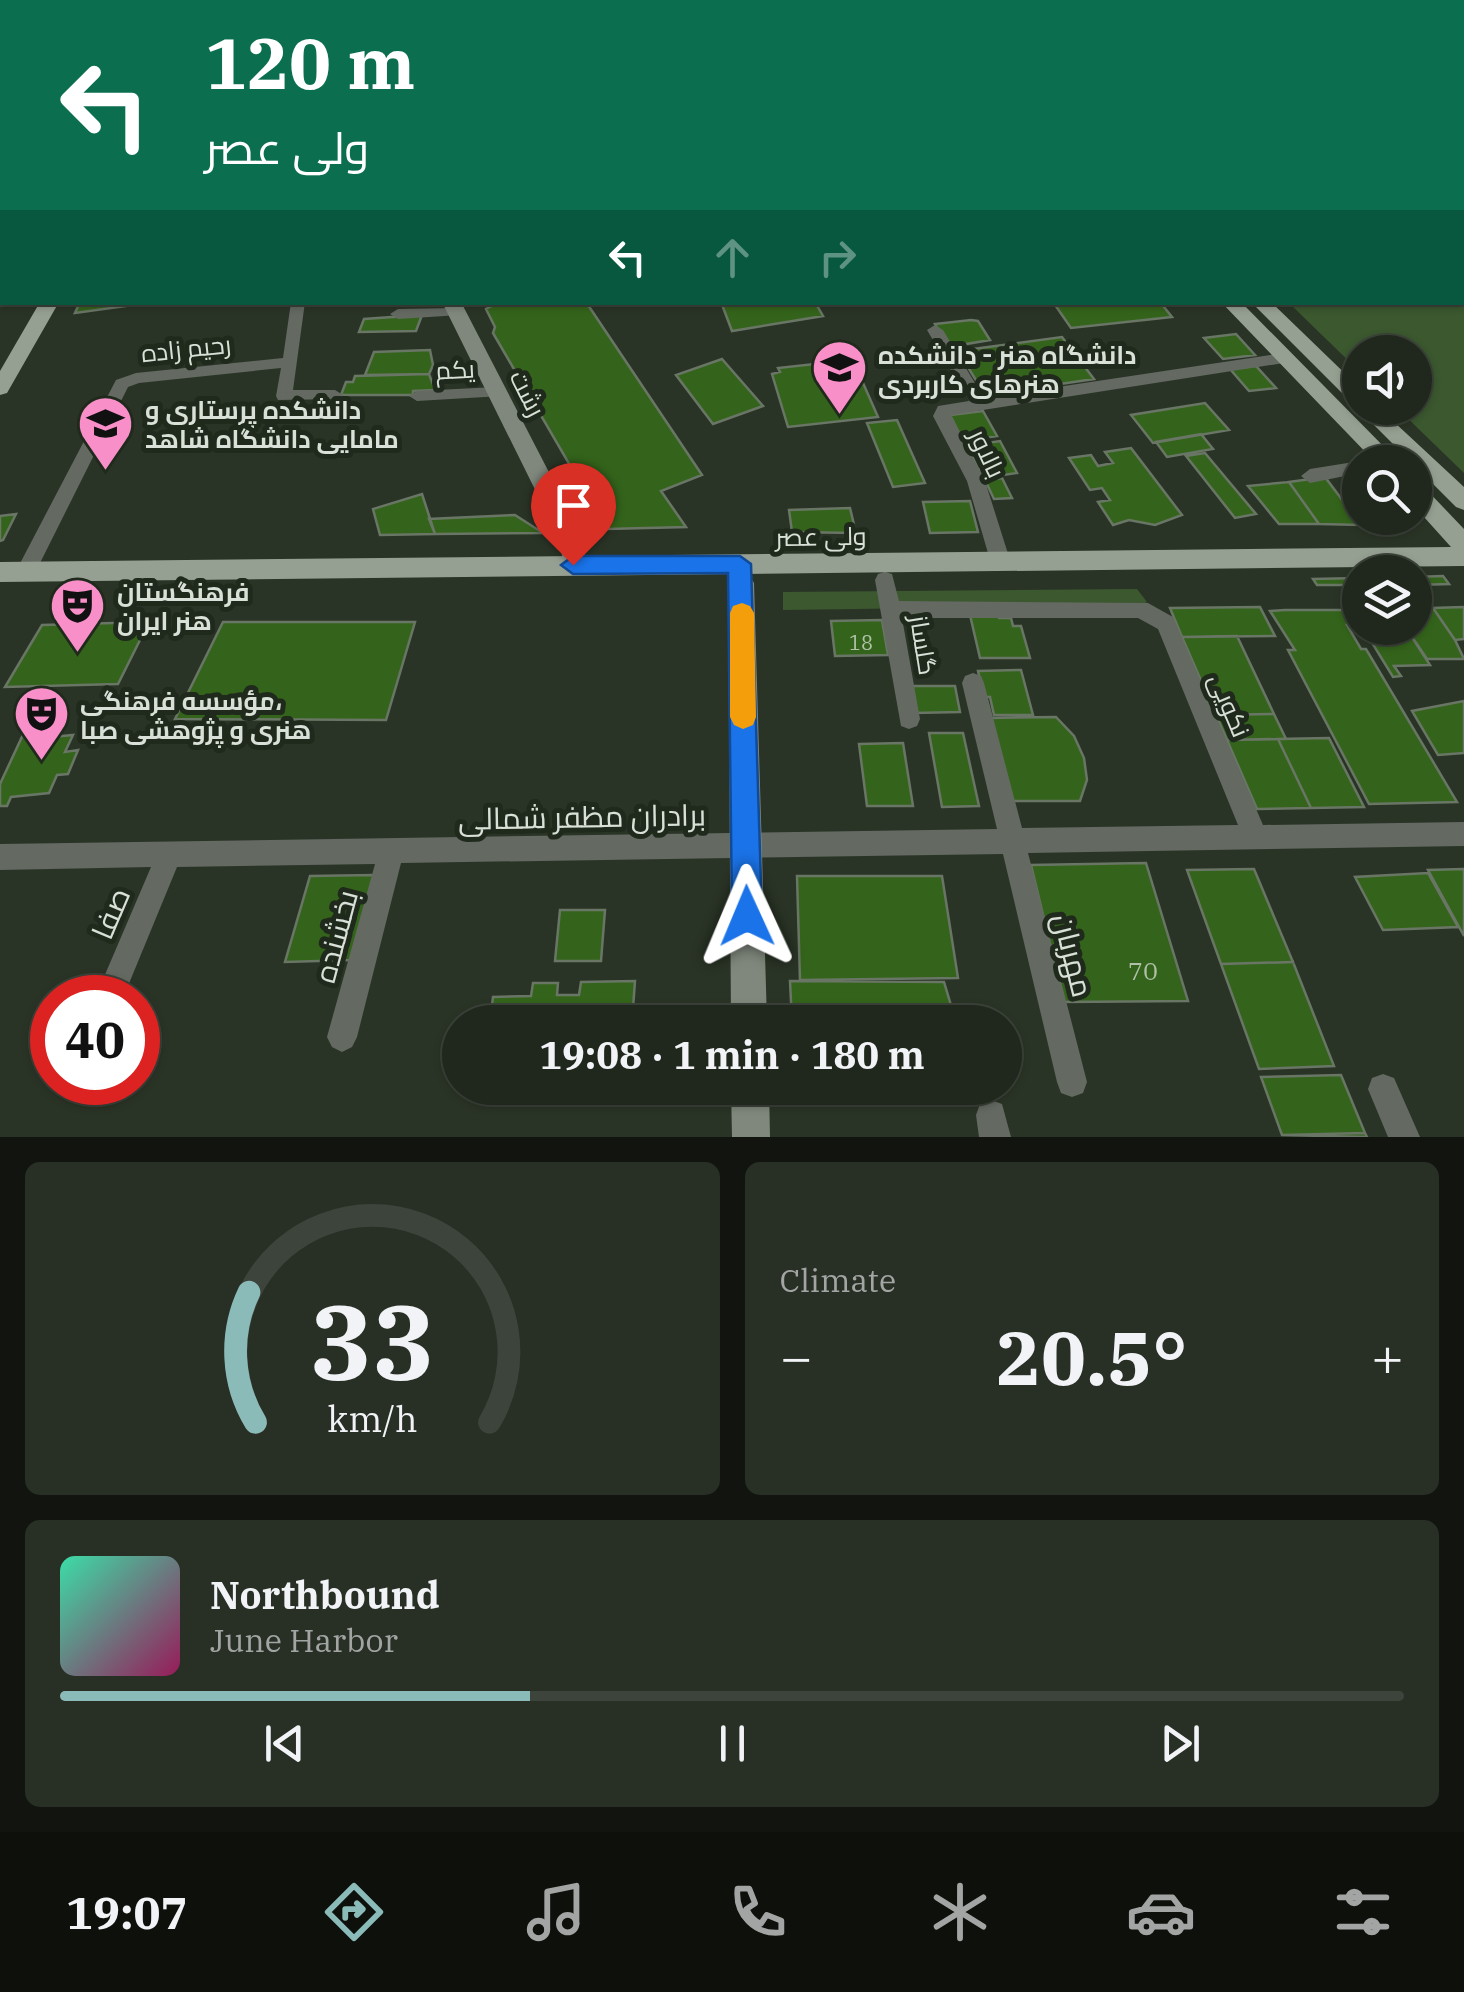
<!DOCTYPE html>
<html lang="en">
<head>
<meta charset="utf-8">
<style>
	:root { --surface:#20271c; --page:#282f25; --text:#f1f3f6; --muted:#a2a5a3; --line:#3d443b; --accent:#8bbbb9 }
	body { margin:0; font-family:"IBM Plex Serif",Cairo,serif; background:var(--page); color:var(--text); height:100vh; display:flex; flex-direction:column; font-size:38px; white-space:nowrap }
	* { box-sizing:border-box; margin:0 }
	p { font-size:32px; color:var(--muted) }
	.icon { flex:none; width:55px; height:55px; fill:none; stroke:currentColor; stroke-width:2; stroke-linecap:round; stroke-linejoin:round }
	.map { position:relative; height:1137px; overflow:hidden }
	.details { display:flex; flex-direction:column; gap:25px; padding:25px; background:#12150f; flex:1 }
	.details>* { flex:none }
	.top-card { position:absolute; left:0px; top:0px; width:1465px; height:305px; box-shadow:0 2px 8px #0004,0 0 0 2px var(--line); background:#0b6e4f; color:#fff; overflow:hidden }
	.controls { position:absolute; left:1342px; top:335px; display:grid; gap:20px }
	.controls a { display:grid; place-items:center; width:90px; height:90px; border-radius:50%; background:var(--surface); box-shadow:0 2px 8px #0004,0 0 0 2px var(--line); font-size:50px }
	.speed { position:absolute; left:30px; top:975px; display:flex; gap:20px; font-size:50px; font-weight:700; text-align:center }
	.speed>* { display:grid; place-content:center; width:130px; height:130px; border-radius:50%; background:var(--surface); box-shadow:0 2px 8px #0004,0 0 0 2px var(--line); line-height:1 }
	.speed .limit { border:15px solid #d22; background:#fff; color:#111 }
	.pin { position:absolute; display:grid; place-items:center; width:85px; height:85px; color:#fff; margin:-102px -42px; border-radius:50% 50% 50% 0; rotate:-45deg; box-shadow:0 0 10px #0007 }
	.pin .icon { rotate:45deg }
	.me { position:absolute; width:110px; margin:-55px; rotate:359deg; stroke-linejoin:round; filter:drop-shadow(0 0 8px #0008) }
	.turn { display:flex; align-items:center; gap:35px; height:210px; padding:0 40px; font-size:45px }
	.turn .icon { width:130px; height:130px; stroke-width:2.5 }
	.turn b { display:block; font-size:70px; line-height:85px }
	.lanes { display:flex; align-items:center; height:95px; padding:0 40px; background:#0003; justify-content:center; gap:50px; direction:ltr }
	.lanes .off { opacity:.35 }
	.big { font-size:75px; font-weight:700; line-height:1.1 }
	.details .widget { flex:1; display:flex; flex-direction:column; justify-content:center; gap:15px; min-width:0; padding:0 35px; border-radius:15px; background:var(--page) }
	.details .dial { align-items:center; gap:0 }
	.dial svg { height:260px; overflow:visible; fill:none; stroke:var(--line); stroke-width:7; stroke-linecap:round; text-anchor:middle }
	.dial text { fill:var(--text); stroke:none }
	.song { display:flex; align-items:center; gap:30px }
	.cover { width:120px; height:120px; border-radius:15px; background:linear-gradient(135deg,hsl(160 70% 55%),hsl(330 70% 35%)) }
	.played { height:10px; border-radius:5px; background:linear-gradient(90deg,var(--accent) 35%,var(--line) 35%) }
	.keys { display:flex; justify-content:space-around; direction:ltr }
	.heat { display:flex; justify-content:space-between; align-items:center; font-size:55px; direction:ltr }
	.details .tiles { flex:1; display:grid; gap:25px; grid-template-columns:1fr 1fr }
	.widget:last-child { grid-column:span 2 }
	.trip { position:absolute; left:442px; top:1005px; width:580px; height:100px; border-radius:50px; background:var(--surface); box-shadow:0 2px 8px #0004,0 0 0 2px var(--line); font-weight:700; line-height:100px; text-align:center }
	.tab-bar { display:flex; height:160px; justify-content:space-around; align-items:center; background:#0d100b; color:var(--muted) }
	.tab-bar .icon { width:70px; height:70px }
	.tab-bar .current { color:var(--accent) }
	.tab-bar b { font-size:45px; color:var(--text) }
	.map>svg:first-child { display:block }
	.green { fill:#3b582f }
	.building { fill:#34641b; stroke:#697565; stroke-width:2.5 }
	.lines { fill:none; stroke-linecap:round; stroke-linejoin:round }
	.street { fill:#646962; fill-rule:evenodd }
	.secondary { fill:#80887d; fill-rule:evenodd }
	.primary { fill:#96a092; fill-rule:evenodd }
	.route { fill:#1a73e8; stroke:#114b97; stroke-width:2.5 }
	.slow { fill:#f59e0b }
	.labels { text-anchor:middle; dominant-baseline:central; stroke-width:10; stroke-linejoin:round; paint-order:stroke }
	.number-label { font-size:20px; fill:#b0c1a8 }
	.street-label { font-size:25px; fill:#d9e0d7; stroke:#202a1c }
	.poi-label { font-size:25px; font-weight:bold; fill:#d9e0d7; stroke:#202a1c; text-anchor:start }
	.near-number-label { font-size:25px; fill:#b0c1a8 }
	.near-street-label { font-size:30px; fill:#d9e0d7; stroke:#202a1c }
</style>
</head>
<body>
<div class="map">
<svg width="1464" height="1137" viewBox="0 0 1464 1137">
	<rect width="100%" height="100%" fill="#2a3426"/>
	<path class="green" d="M1464,237V473L1397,408H1415V352H1360V372L1289,303L1462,302Z
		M1137,589L1147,602L1141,605L783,610V592Z"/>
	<path class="building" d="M80,302H155L75,313Z
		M499,302H586L702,475L661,491L686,527L607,529L493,333L495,327L486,309Z
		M721,302H815L823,316L732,331Z
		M1053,302H1160L1172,317L1071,328Z
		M422,315L416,331L359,332L364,319Z
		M971,320L978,321L990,340L948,347L935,324Z
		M1236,334L1255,355L1223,359L1204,338Z
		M1062,337L1094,379L985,395L958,351Z
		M430,350L433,365L429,374L365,375L374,352Z
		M722,359L763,406L713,424L676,375Z
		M842,361L846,368L856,367L878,417L788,427L772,374L780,372L778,368Z
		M1256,366L1276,388L1249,391L1230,369Z
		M429,374L435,390L413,391V395H341L346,382H353L355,376Z
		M1205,403L1229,430L1153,443L1131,415Z
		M983,411L997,436L963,441L950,415Z
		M897,420L925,483L893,487L867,423Z
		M1201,434L1213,449L1167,457L1156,442Z
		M1000,441L1017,473L984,478L967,446Z
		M1131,448L1182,515L1155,525L1129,520L1113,525L1098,502L1110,500L1102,488L1090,490L1069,458L1091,455L1098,466L1113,463L1105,452Z
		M1205,453L1256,514L1235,518L1186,456Z
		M1325,477L1361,525L1319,524L1289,482Z
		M1002,478L1012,498L994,499L985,480Z
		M1289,482L1319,524H1279L1248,486Z
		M422,494L435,534L380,535L373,509Z
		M970,501L978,532L930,533L923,502Z
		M850,508L856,533L792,532L789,510Z
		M1352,509H1360V518H1405L1404,525H1361Z
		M16,514L3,540L0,541V516Z
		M515,515L543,533L435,534L429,519Z
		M1443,576L1449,584L1415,585V577Z
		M1360,578V585H1317L1313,579Z
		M1260,607L1275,636L1182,637L1170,608Z
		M1464,607V639L1455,640L1433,608Z
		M1433,608L1455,640L1464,659H1427L1406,628H1415V609Z
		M1285,610H1343L1352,625H1347L1361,649H1366L1457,802L1369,804L1288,650H1295L1270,611Z
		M998,614L999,618H1011L1013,626H1021L1030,658H980L970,615Z
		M882,620L888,655L835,656L831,621Z
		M149,622L118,684L5,687L42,625Z
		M223,622H415L386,720L175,719Z
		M1363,628H1406L1430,665L1394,666L1401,676L1393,677Z
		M1237,636L1274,714L1216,715L1182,637Z
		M1021,670L1033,715H994L990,697H984L978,671Z
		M909,686H955L960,712L913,713Z
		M1464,701V753L1438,755L1412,711Z
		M1274,714L1286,739L1227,740L1216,715Z
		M1056,717L1074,736L1084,758L1087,780L1080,801H1007L988,718Z
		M48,722L41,738L73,735L65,752L78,750L68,774L57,775L49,793L11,797L7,806H0V784L28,724Z
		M929,733H963L979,806L942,807Z
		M1329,738L1364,807L1311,808L1278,739Z
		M1278,739L1311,808L1257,809L1227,740Z
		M903,743L913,806H867L859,744Z
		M1146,863L1188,1001L1064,1002L1031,865Z
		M1254,869L1293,962L1221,964L1187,870Z
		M1464,869V936L1428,870Z
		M1428,873L1458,927L1383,930L1355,877Z
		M374,875L352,960L285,962L310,876Z
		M797,876H942L958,978L800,980Z
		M560,910H605L601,961H555Z
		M1293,962L1334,1066L1259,1069L1221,964Z
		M635,981L632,1022H490L493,997L531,996L533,983H558L557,995H579L581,982Z
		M790,981L944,982L956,1022H792Z
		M1341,1075L1365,1133L1282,1135L1261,1077Z
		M477,1088H628V1097L475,1099Z
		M796,1088H974L977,1096L797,1099Z
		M1365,1133L1367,1137L1282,1135Z"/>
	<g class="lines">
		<path class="street" d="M0,141L2,142V148L0,149Z
			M1462,142H1464V150H1462Z
			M1462,197L1464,198V206L1462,205Z
			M2,298V302H14L0,307Z
			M291,302H305L293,390H335L343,395L341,399L278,400L276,396L281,368L139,383L128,387L32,579H18L15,573L116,380L136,373L283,358Z
			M455,308L462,312L460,315L398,319L390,314L398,309Z
			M935,325L943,330L984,398L1284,353L1292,358L1284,363L951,415L985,481L1010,560L1007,565H993L990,560L967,481L933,416L938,406L969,401L927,330Z
			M496,387L502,388V396L417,401L409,396L417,391Z
			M1360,461L1366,462H1360V473L1310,483L1301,476L1310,469Z
			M885,572L892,574L899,601L1148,603L1173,617L1263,825L1464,822V846L1028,853L1087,1082L1083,1093L1072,1097L1061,1093L1057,1082L1003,854L401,863L357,1037L352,1047L342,1052L332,1047L327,1037L375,864L177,867L123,998H95L151,867L0,870V844L997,829L962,683L965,676L973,673L981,676L984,683L1022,828L1238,825L1158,629L1138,618H902L920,719L917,726L909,729L901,726L875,580L878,574Z
			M1383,1074L1394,1078L1420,1137H1388L1368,1089L1372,1078Z
			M991,1100L1002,1104L1011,1137H979L976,1115L980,1104Z"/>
		<path class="secondary" d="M1462,228H1464V238H1462Z
			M442,302H461L584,540L585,565L582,572H564L560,540Z
			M741,573L750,576L754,583L767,1022H731L728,583L732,576Z
			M731,1088H769L770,1137H732Z"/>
		<path class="primary" d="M40,302H59L7,393L0,395V371Z
			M1221,302H1241L1399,462H1375Z
			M1251,302H1271L1360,388V408H1379L1464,487V510L1456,507Z
			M1415,484L1423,486L1464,529V566L0,582V562L1451,547L1415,507Z"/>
	</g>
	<linearGradient id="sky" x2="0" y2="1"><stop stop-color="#171d15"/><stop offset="0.47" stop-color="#445052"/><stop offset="1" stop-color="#445052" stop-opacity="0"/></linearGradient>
	<rect width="1464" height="299" fill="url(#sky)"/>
	<path class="route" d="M573,556H740L751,564L762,916L758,927L747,932L736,927L732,916L728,573L573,574L561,565Z"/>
	<path class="slow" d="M742,603L750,606L754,613L756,717L753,725L743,729L734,725L730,717V613L733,606Z"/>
	<defs>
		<symbol id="university-pin" viewBox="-11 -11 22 30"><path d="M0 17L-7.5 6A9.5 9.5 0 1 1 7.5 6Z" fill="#f98fc9" stroke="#202a1c"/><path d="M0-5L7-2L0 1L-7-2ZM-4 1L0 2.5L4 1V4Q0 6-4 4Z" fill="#111"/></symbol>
		<symbol id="theatre-pin" viewBox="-11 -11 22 30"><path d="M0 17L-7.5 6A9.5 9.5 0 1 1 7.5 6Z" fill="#f98fc9" stroke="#202a1c"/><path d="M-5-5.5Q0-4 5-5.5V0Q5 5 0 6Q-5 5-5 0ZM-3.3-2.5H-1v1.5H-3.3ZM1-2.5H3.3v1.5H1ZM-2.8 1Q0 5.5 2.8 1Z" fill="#111"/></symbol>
	</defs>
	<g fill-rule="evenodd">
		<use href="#university-pin" x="808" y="336" width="63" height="86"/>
		<use href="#university-pin" x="74" y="392" width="63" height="86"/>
		<use href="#theatre-pin" x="46" y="574" width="63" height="86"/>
		<use href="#theatre-pin" x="10" y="682" width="63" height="86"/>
	</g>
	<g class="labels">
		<g class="number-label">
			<text x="861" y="642">18</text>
		</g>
		<g class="street-label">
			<text transform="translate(186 348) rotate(-6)">رحیم زاده</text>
			<text transform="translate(455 369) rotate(-3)">یکم</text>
			<text transform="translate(528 393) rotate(63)">رشت</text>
			<text transform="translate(988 453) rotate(65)">بالاور</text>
			<text transform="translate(821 536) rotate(-1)">ولی عصر</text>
			<text transform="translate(924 645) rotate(81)">گلساز</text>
			<text transform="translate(1230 705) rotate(67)">نکویی</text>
		</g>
		<g class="poi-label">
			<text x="878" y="354">دانشگاه هنر - دانشکده<tspan x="878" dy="29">هنرهای کاربردی</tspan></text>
			<text x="145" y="409">دانشکده پرستاری و<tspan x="145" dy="29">مامایی دانشگاه شاهد</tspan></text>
			<text x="117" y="591">فرهنگستان<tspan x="117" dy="29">هنر ایران</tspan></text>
			<text x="80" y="700">مؤسسه فرهنگی،<tspan x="80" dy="29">هنری و پژوهشی صبا</tspan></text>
		</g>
		<g class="near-number-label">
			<text x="1143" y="970">70</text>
		</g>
		<g class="near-street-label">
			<text transform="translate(582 816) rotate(-1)">برادران مظفر شمالی</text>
			<text transform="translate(110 913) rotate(-67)">صفا</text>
			<text transform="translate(335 936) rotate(-75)">بخشنده</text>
			<text transform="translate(1074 955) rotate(76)">مهربان</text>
		</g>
	</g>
</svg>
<div class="controls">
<a><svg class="icon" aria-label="sound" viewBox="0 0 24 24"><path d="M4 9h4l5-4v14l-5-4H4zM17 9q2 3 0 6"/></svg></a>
<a><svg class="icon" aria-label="search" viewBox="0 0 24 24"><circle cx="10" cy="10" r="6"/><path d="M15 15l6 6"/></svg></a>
<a><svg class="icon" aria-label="layers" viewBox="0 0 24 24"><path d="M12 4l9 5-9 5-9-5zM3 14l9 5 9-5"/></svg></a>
</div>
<div class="speed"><div class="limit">40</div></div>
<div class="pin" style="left:573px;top:565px;background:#d93025"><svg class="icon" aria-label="arrive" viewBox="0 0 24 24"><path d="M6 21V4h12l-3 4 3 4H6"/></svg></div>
<svg class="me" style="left:747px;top:916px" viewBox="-20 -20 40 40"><path d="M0-17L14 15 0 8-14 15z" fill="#1a73e8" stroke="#fff" stroke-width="4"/></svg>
<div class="trip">19:08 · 1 min · 180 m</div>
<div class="top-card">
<div class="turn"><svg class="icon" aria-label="left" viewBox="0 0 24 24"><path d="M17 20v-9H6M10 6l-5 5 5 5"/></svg><div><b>120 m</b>ولی عصر</div></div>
<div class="lanes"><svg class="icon" aria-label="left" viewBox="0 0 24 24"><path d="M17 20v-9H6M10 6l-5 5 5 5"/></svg><svg class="icon off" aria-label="ahead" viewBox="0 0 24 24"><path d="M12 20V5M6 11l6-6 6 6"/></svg><svg class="icon off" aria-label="right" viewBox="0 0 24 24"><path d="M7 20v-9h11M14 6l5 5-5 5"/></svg></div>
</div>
</div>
<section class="details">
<div class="tiles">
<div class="widget dial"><svg viewBox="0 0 100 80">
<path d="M14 69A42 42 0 1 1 86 69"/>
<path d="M14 69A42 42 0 0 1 12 29" stroke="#8bbbb9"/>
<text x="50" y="56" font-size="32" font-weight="700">33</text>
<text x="50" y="72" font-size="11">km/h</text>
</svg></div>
<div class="widget"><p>Climate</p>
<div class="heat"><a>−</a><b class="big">20.5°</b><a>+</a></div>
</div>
<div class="widget">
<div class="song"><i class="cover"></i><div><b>Northbound</b><p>June Harbor</p></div></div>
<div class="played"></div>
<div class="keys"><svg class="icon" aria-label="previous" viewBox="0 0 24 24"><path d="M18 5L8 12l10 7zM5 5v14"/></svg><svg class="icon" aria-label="pause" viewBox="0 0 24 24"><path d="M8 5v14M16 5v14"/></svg><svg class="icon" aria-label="next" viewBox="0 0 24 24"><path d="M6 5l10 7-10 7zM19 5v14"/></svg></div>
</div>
</div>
</section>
<nav class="tab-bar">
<b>19:07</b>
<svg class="icon current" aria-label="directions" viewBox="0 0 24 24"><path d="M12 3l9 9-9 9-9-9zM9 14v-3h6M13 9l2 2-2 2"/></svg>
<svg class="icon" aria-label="music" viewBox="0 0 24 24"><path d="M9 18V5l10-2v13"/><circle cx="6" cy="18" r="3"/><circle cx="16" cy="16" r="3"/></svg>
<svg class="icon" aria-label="phone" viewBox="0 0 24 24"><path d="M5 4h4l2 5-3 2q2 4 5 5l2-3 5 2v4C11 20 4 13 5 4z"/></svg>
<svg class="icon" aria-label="climate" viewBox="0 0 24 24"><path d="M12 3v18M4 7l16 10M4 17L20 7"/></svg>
<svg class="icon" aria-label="car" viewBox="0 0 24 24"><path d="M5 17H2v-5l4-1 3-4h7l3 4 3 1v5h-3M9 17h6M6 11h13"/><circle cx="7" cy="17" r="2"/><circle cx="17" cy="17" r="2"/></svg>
<svg class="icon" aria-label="filters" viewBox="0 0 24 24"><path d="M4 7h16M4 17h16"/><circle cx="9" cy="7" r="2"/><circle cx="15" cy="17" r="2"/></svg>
</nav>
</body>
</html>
